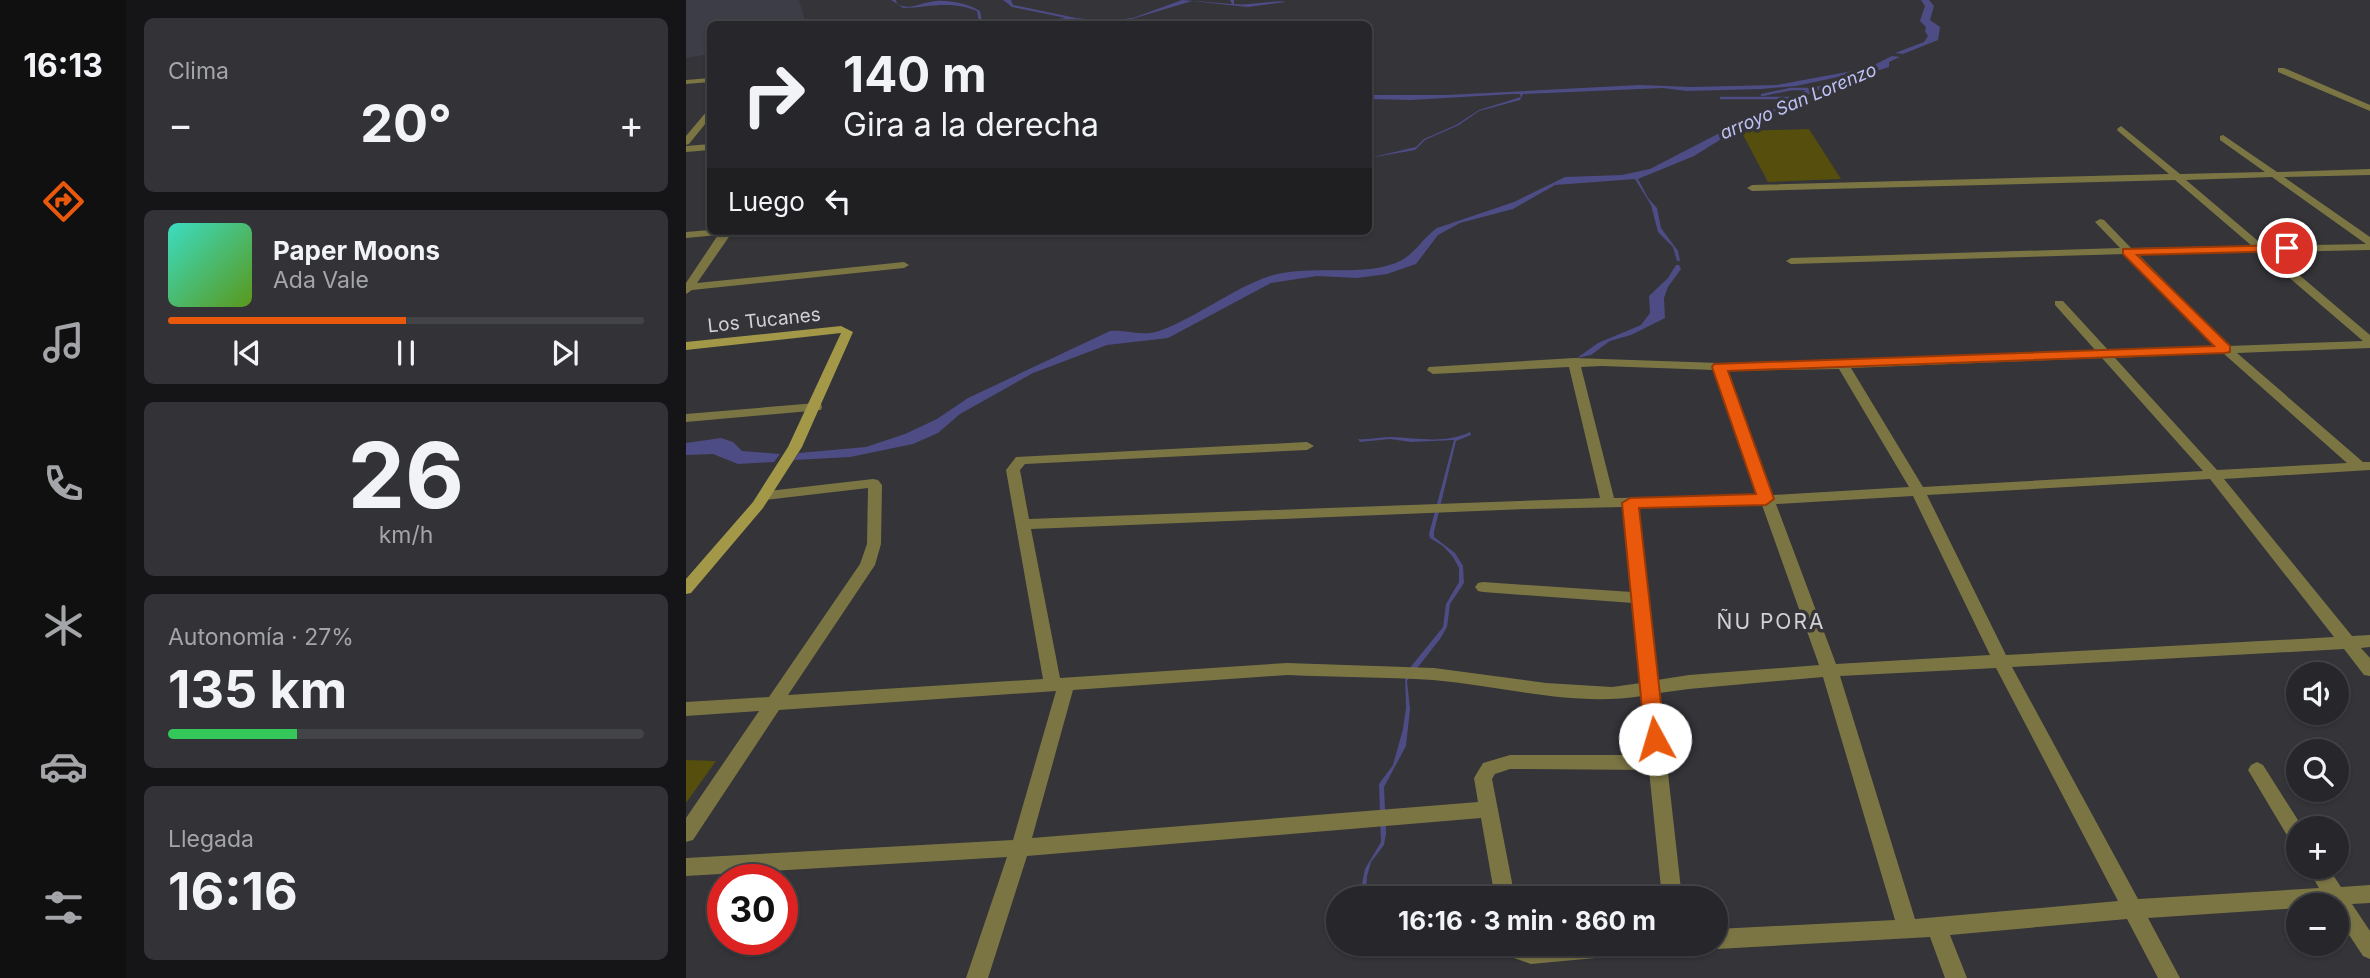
<!DOCTYPE html>
<html lang="es">
<head>
<meta charset="utf-8">
<style>
	:root { --surface:#27272b; --page:#333337; --text:#f1f3f6; --muted:#a4a5a9; --line:#434447; --accent:#ea580c }
	body { margin:0; font-family:Inter,sans-serif; background:var(--page); color:var(--text); height:100vh; display:flex; flex-direction:column; font-size:26px; white-space:nowrap }
	* { box-sizing:border-box; margin:0 }
	p { font-size:23px; color:var(--muted) }
	.icon { flex:none; width:38px; height:38px; fill:none; stroke:currentColor; stroke-width:2; stroke-linecap:round; stroke-linejoin:round }
	.map { position:relative; flex:1; overflow:hidden }
	.side { display:flex; flex-direction:column; gap:18px; padding:18px; background:#151518; width:560px }
	.side>* { flex:none }
	.guide { position:absolute; left:21px; top:21px; width:665px; height:214px; border-radius:10px; box-shadow:0 2px 5px #0004,0 0 0 2px var(--line); background:#27272b; color:var(--text); overflow:hidden }
	.buttons { position:absolute; left:1600px; top:662px; display:grid; gap:14px }
	.buttons a { display:grid; place-items:center; width:63px; height:63px; border-radius:50%; background:var(--surface); box-shadow:0 2px 5px #0004,0 0 0 2px var(--line); font-size:35px }
	.speed { position:absolute; left:21px; top:864px; display:flex; gap:14px; font-size:35px; font-weight:700; text-align:center }
	.speed>* { display:grid; place-content:center; width:91px; height:91px; border-radius:50%; background:var(--surface); box-shadow:0 2px 5px #0004,0 0 0 2px var(--line); line-height:1 }
	.speed .limit { border:10px solid #d22; background:#fff; color:#111 }
	.pin { position:absolute; display:grid; place-items:center; width:60px; height:60px; color:#fff; margin:-30px; border:4px solid #fff; border-radius:50%; box-shadow:0 2px 7px #0007 }
	.me { position:absolute; width:77px; margin:-38px; rotate:354deg; stroke-linejoin:round; filter:drop-shadow(0 0 5px #0008) }
	.turn { display:flex; align-items:center; gap:24px; height:147px; padding:0 21px; font-size:32px }
	.turn .icon { width:91px; height:91px; stroke-width:2.5 }
	.turn b { display:block; font-size:49px; line-height:60px }
	.then { display:flex; align-items:center; height:66px; padding:0 21px; background:#0003; gap:14px; font-size:26px }
	.big { font-size:52px; font-weight:700; line-height:1.1 }
	.side .widget { flex:1; display:flex; flex-direction:column; justify-content:center; gap:10px; min-width:0; padding:0 24px; border-radius:10px; background:var(--page) }
	.side .dial { align-items:center; gap:0 }
	.dial b { font-size:91px; line-height:1 }
	.song { display:flex; align-items:center; gap:21px }
	.cover { width:84px; height:84px; border-radius:10px; background:linear-gradient(135deg,hsl(170 70% 55%),hsl(90 70% 35%)) }
	.played { height:7px; border-radius:4px; background:linear-gradient(90deg,var(--accent) 50%,var(--line) 50%) }
	.keys { display:flex; justify-content:space-around; direction:ltr }
	.heat { display:flex; justify-content:space-between; align-items:center; font-size:38px; direction:ltr }
	.charge { height:10px; border-radius:5px; background:linear-gradient(90deg,#34c759 27%,var(--line) 0) }
	.trip { position:absolute; left:640px; top:886px; width:402px; height:70px; border-radius:35px; background:var(--surface); box-shadow:0 2px 5px #0004,0 0 0 2px var(--line); font-weight:700; line-height:70px; text-align:center }
	main { display:flex; flex:1; min-height:0 }
	.tab-bar { display:flex; flex-direction:column; width:126px; justify-content:space-around; align-items:center; background:#101011; color:var(--muted) }
	.tab-bar .icon { width:49px; height:49px }
	.tab-bar .current { color:var(--accent) }
	.tab-bar b { font-size:32px; color:var(--text) }
	.map>svg:first-child { display:block }
	.built { fill:#3d3d48 }
	.green { fill:#564e0d }
	.water { fill:#4e4c85 }
	.lines { fill:none; stroke-linecap:round; stroke-linejoin:round }
	.stream { stroke:#4e4c85; stroke-width:2.5 }
	.street { fill:#7b7544; fill-rule:evenodd }
	.secondary { fill:#a39847; fill-rule:evenodd }
	.route { fill:#ea580c; stroke:#983908; stroke-width:2 }
	.labels { text-anchor:middle; dominant-baseline:central; stroke-width:7; stroke-linejoin:round; paint-order:stroke }
	.far-water-label { font-size:18px; font-style:italic; fill:#bfc0f5; stroke:#343439 }
	.street-label { font-size:19px; fill:#d2d2d5; stroke:#343439 }
	.neighbourhood-label { font-size:21px; letter-spacing:2px; fill:#d2d2d5; stroke:#343439 }
</style>
</head>
<body>
<main>
<nav class="tab-bar">
<b>16:13</b>
<svg class="icon current" aria-label="directions" viewBox="0 0 24 24"><path d="M12 3l9 9-9 9-9-9zM9 14v-3h6M13 9l2 2-2 2"/></svg>
<svg class="icon" aria-label="music" viewBox="0 0 24 24"><path d="M9 18V5l10-2v13"/><circle cx="6" cy="18" r="3"/><circle cx="16" cy="16" r="3"/></svg>
<svg class="icon" aria-label="phone" viewBox="0 0 24 24"><path d="M5 4h4l2 5-3 2q2 4 5 5l2-3 5 2v4C11 20 4 13 5 4z"/></svg>
<svg class="icon" aria-label="climate" viewBox="0 0 24 24"><path d="M12 3v18M4 7l16 10M4 17L20 7"/></svg>
<svg class="icon" aria-label="car" viewBox="0 0 24 24"><path d="M5 17H2v-5l4-1 3-4h7l3 4 3 1v5h-3M9 17h6M6 11h13"/><circle cx="7" cy="17" r="2"/><circle cx="17" cy="17" r="2"/></svg>
<svg class="icon" aria-label="filters" viewBox="0 0 24 24"><path d="M4 7h16M4 17h16"/><circle cx="9" cy="7" r="2"/><circle cx="15" cy="17" r="2"/></svg>
</nav>
<section class="side">
<div class="widget"><p>Clima</p>
<div class="heat"><a>−</a><b class="big">20°</b><a>+</a></div>
</div>
<div class="widget">
<div class="song"><i class="cover"></i><div><b>Paper Moons</b><p>Ada Vale</p></div></div>
<div class="played"></div>
<div class="keys"><svg class="icon" aria-label="previous" viewBox="0 0 24 24"><path d="M18 5L8 12l10 7zM5 5v14"/></svg><svg class="icon" aria-label="pause" viewBox="0 0 24 24"><path d="M8 5v14M16 5v14"/></svg><svg class="icon" aria-label="next" viewBox="0 0 24 24"><path d="M6 5l10 7-10 7zM19 5v14"/></svg></div>
</div>
<div class="widget dial"><b>26</b><p>km/h</p></div>
<div class="widget"><p>Autonomía · 27%</p><b class="big">135 km</b><div class="charge"></div></div>
<div class="widget"><p>Llegada</p><b class="big">16:16</b></div>
</section>
<div class="map">
<svg width="1684" height="978" viewBox="0 0 1684 978">
	<rect width="100%" height="100%" fill="#343439"/>
	<path class="built" d="M0,0H113L120,24H24V54L0,58Z"/>
	<path class="green" d="M1123,129L1155,179L1082,182L1055,131Z
		M0,760L30,761L0,803Z"/>
	<path class="water" d="M205,0H210L211,4C224,11 237,2 250,1C264,0 283,4 294,11L296,22L300,24H332L380,18L326,7L317,0H325L327,5L390,18L421,21L447,18L496,0L546,4L544,0H548V4C566,6 583,0 600,2L562,7L506,1L436,22L386,19L340,24H299L293,22L291,11C265,0 244,7 217,8Z
		M1235,0H1243L1248,6L1244,20L1254,27L1252,40L1217,54L1209,53L1238,42L1242,36L1239,31L1240,27L1234,21L1239,6Z
		M1206,56L1214,57L1203,62V67L1130,91L1101,105L1085,118L1053,128L1008,156L952,179L962,198L971,208L975,228L992,251L994,261H991L987,247L972,232L965,205L949,179L869,185L827,209L774,223L752,235L730,264L701,274L671,278L631,276L585,283L482,338L421,345L347,373L274,414L252,433L227,444L164,457L108,460L113,453L180,447L219,434L251,419L282,398L424,331C442,329 455,337 473,331C512,317 545,289 584,276C624,263 680,279 716,260C729,253 738,237 751,228L828,202L879,177L936,175L964,169L1049,125L1078,117L1096,103L1120,90L1185,70L1110,86L1075,89L1001,91L977,88L837,94L834,100L793,111L773,125L739,140L729,150L683,158L730,147L738,139L770,125L793,110L835,97L834,94H827L725,100L683,99V95H761L954,85L1005,87L1091,85L1182,68Z
		M990,265H993L995,269L982,287L978,298L979,318L945,335L924,341L905,355L891,358L912,343L955,325L964,313L963,296L982,278Z
		M784,432L785,435L770,441L748,532V537L769,553L777,566L778,583L764,604L761,627L754,639L721,681L724,709L720,746L698,787L700,833L698,845L685,862L681,876L680,891L682,898H677L676,884L679,869L695,842L693,784L707,765L717,729L720,708L719,674L757,627L760,604L773,582V568L767,557L757,546L744,538L743,534L768,440L725,442L704,439L674,442L672,439C684,440 694,437 706,437C731,438 761,444 784,432Z
		M35,438L47,442L56,451L94,454L88,462L52,464L27,454L0,455V443Z"/>
	<g class="lines">
		<path class="stream" d="M1076,95L1105,89H1131
			M1035,98H1110"/>
		<path class="street" d="M1592,68H1598L1684,105V111L1592,72Z
			M24,78V82L0,84V80Z
			M21,111H24V118L3,144L0,145V136Z
			M1435,126L1494,174L1579,172L1534,140V136L1537,135L1591,172L1684,169V175L1598,177L1684,237V250L1586,252L1684,335V348L1551,353L1677,462H1684V470L1538,479L1666,636L1684,635V647L1675,648L1684,658V676L1678,675L1658,649L1326,667L1452,899L1633,888L1620,866H1641L1655,887L1684,885V903L1666,904L1684,931V959L1677,956L1650,915V905H1612V908L1462,918L1494,978H1472L1441,919L1264,935L1281,978H1259L1244,937L1031,949L1024,946L1023,943H1031V929L1209,920L1137,677L1003,689L973,693L996,898H976L963,770L824,769L809,774L806,779L829,898H809L795,818L341,856L302,978H280L321,857L0,876V858L327,840L370,691L93,710L7,840L0,842V818L73,711L0,716V702L83,697L174,564L181,544L182,488L79,500L74,498L72,495L74,492L187,479L192,480L196,485L195,544L189,565L102,695L357,679L320,470L330,457L621,442L628,446L621,450L339,464L334,470L343,519L914,498L883,367L747,374L741,370L743,367L888,358L1033,363L1157,361L1410,351L1369,305V301H1377L1423,351L1530,347L1440,254L1105,264L1100,261L1105,258L1434,248L1409,222L1414,219L1418,220L1445,248L1566,246L1489,180L1066,191L1061,188L1066,185L1483,174L1432,131L1431,129ZM1586,177L1680,244L1578,246L1500,180ZM1573,252L1677,341L1543,346L1452,254ZM1537,353L1661,463L1531,470L1429,358ZM1416,358L1517,471L1237,487L1165,368ZM916,366L1028,370L1073,496L928,498L895,367ZM1153,369L1223,487L1087,495L1040,371ZM1524,479L1648,637L1320,655L1241,495ZM1227,496L1304,655L1150,664L1090,504ZM1076,505L1133,665L1003,675L971,680L952,507ZM937,507L946,592L797,582L792,583L789,587L792,591L797,592L947,603L955,683L926,687L860,683L748,668L601,663L374,678L345,529L843,509ZM1310,668L1432,901L1229,919L1154,676ZM601,675C649,677 699,677 747,680C817,686 885,707 956,696L962,755H824L797,763L788,778L792,802L346,838L387,690Z
			M24,144V150L0,152V146Z
			M24,230L47,231L11,283L218,262L223,265L218,268L6,290L0,294V283L32,235L0,238V232Z
			M130,403L135,404L136,407L135,410L0,422V414Z
			M1571,762L1577,765L1617,828H1612V844L1605,842L1565,775L1562,770L1565,765Z
			M817,943H973L970,950L963,953L845,964L828,958Z"/>
		<path class="secondary" d="M155,326L167,332L116,447L77,508L5,593L0,594V579L67,502L102,447L155,333L0,350V342Z"/>
	</g>
	<path class="route" d="M1601,245L1607,248L1605,251L1451,255L1544,346V352L1539,353L1042,371L1088,499L1080,505L953,508L979,739L976,745L969,747L962,745L959,739L936,503L944,498L1070,494L1026,367L1028,364L1528,346L1437,254V249Z"/>
	<g class="labels">
		<g class="far-water-label">
			<text transform="translate(1112 101) rotate(-23)">arroyo San Lorenzo</text>
		</g>
		<g class="street-label">
			<text transform="translate(78 320) rotate(-6)">Los Tucanes</text>
		</g>
		<g class="neighbourhood-label">
			<text x="1085" y="621">ÑU PORA</text>
		</g>
	</g>
</svg>
<div class="buttons">
<a><svg class="icon" aria-label="sound" viewBox="0 0 24 24"><path d="M4 9h4l5-4v14l-5-4H4zM17 9q2 3 0 6"/></svg></a>
<a><svg class="icon" aria-label="search" viewBox="0 0 24 24"><circle cx="10" cy="10" r="6"/><path d="M15 15l6 6"/></svg></a>
<a>+</a>
<a>−</a>
</div>
<div class="speed"><div class="limit">30</div></div>
<div class="pin" style="left:1601px;top:248px;background:#d93025"><svg class="icon" aria-label="arrive" viewBox="0 0 24 24"><path d="M6 21V4h12l-3 4 3 4H6"/></svg></div>
<svg class="me" style="left:969px;top:739px" viewBox="-20 -20 40 40"><circle r="19" fill="#fff"/><path d="M0-13L10 11 0 6-10 11z" fill="#ea580c"/></svg>
<div class="trip">16:16 · 3 min · 860 m</div>
<div class="guide">
<div class="turn"><svg class="icon" aria-label="right" viewBox="0 0 24 24"><path d="M7 20v-9h11M14 6l5 5-5 5"/></svg><div><b>140 m</b>Gira a la derecha</div></div>
<div class="then">Luego<svg class="icon" aria-label="left" viewBox="0 0 24 24"><path d="M17 20v-9H6M10 6l-5 5 5 5"/></svg></div>
</div>
</div>
</main>
</body>
</html>
